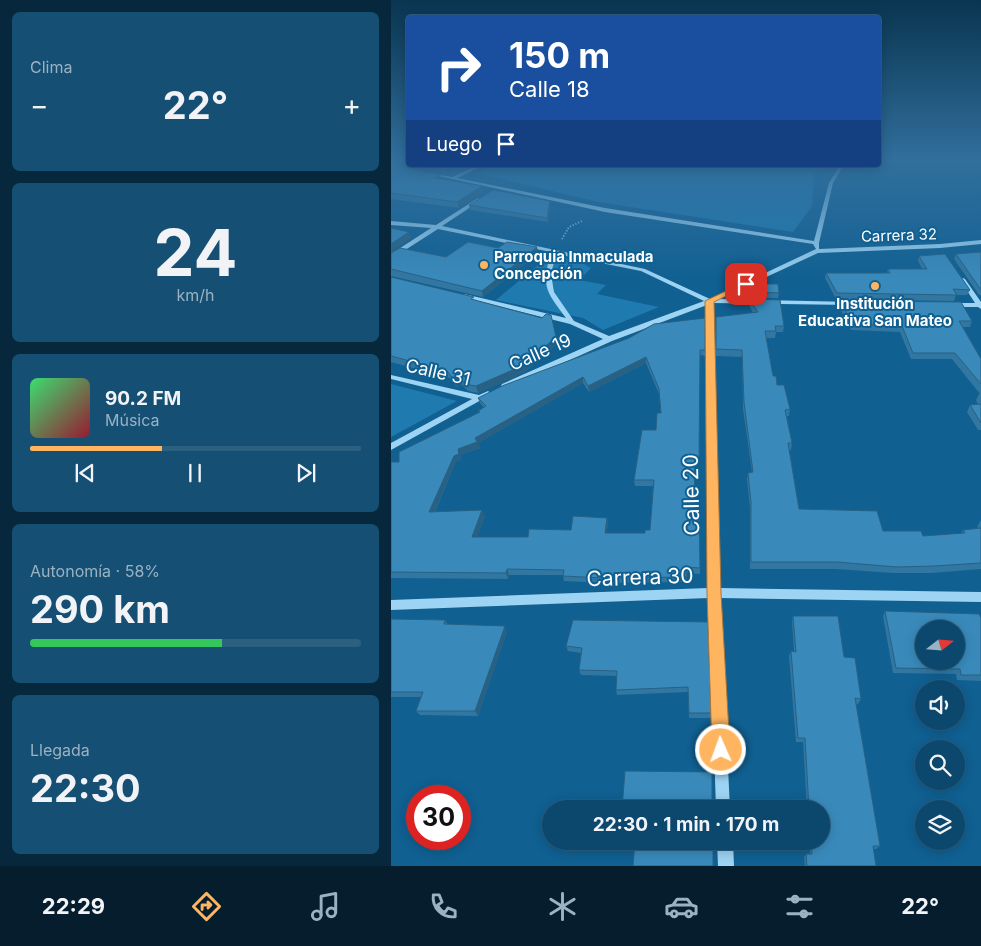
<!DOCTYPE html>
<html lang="es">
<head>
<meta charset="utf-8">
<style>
	:root { --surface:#0c486e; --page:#154f73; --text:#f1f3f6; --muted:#9ab2c2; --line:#2c6081; --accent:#ffb55f }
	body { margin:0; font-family:Inter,sans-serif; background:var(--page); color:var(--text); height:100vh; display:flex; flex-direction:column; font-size:19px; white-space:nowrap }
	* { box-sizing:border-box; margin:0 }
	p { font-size:16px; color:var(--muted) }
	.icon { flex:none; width:28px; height:28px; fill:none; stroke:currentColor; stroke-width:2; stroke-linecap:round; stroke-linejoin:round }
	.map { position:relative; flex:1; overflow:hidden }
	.panel { display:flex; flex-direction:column; gap:12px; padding:12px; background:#07283c; width:391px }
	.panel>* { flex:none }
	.top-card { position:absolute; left:15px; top:15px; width:475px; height:152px; border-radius:5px; box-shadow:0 2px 12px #0003,0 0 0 1px var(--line); background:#1a4fa0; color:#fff; overflow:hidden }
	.needle { width:32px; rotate:73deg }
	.tools { position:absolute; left:524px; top:620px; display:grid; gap:10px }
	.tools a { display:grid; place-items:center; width:50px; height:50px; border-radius:50%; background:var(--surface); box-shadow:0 2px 12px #0003,0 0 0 1px var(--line); font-size:25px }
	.speed { position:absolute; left:15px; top:785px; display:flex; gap:10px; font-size:25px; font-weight:700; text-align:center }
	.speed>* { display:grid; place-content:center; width:65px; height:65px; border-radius:50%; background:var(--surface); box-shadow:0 2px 12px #0003,0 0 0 1px var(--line); line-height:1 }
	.speed .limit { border:8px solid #d22; background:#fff; color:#111 }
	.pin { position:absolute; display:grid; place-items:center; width:42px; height:42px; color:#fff; margin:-21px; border-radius:10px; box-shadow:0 2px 8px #0006 }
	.me { position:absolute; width:55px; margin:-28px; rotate:358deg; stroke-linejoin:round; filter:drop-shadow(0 0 4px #0008) }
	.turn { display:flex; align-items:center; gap:18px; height:105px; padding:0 20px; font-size:22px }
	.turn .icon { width:65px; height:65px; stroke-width:2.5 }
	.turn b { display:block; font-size:35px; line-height:42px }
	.then { display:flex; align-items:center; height:48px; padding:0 20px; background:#0003; gap:10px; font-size:19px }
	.big { font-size:38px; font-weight:700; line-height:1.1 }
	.panel .tile { flex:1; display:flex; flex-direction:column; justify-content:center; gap:8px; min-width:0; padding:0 18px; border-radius:8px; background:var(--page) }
	.panel .dial { align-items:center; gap:0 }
	.dial b { font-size:65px; line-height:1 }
	.song { display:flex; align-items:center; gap:15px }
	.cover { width:60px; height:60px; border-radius:8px; background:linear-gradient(135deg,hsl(140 70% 55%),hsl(350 70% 35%)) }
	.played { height:5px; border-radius:2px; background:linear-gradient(90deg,var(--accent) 40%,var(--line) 40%) }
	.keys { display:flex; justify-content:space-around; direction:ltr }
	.heat { display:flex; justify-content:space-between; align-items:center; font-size:28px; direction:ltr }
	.charge { height:8px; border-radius:4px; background:linear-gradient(90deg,#34c759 58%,var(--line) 0) }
	.trip { position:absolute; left:151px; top:800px; width:288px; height:50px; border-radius:25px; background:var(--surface); box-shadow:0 2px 12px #0003,0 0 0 1px var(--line); font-weight:700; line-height:50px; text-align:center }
	.menu { display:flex; height:80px; justify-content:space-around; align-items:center; background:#051d2c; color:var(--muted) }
	.menu .icon { width:35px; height:35px }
	.menu .on { color:var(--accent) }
	.menu b { font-size:22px; color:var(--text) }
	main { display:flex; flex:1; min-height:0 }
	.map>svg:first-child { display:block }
	.green { fill:#1f7ab0 }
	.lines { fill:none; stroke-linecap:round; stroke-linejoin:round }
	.path { stroke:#9dd3f3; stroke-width:2; stroke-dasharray:1 2; stroke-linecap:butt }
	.minor { fill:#9dd3f3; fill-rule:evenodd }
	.wall { fill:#3177a1; fill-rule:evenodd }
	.shaded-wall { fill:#286183 }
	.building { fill:#398abb; stroke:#286183; fill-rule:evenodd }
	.route { fill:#ffb55f; stroke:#a6763e }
	.poi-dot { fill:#ffb55f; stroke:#106092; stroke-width:2 }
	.labels { text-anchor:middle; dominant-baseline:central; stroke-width:4; stroke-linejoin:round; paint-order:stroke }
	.far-street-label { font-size:15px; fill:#fff; stroke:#106092 }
	.far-poi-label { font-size:15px; font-weight:bold; fill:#fff; stroke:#106092; text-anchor:start }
	.street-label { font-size:18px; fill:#fff; stroke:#106092 }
	.near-street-label { font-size:21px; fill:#fff; stroke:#106092 }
</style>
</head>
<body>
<main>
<section class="panel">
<div class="tile"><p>Clima</p>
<div class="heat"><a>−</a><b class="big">22°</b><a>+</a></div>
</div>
<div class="tile dial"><b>24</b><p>km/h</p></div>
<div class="tile">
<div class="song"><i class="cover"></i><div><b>90.2 FM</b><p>Música</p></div></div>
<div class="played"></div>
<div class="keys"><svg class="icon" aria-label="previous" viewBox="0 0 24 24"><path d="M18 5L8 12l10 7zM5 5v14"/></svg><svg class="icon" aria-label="pause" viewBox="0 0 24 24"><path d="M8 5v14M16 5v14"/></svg><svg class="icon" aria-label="next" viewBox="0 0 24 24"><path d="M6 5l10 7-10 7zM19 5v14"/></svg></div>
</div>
<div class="tile"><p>Autonomía · 58%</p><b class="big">290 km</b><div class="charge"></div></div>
<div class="tile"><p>Llegada</p><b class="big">22:30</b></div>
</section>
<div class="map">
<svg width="590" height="866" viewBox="0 0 590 866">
	<rect width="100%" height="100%" fill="#106092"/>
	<path class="green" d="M102,165H440L423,173L421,206L402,232L207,202L85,173Z
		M159,255L186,260L200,268L188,280L215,285L206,294L268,307L212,330L192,318L105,300Z
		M0,384L66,401L0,437Z"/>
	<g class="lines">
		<path class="path" d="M171,239L178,227L191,221"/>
		<path class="minor" d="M88,165H94L66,178L214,208L423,241L438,183L449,165H453L442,183L428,243V249L549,244L590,240V244L549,248L427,253L328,299L462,302L463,303L460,305L322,303L329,588L590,592V602L329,598L339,809H325L318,598L0,610V600L317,588L316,305L221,341L117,388H111L110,386L111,384L212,339L179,324L71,297L70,296L73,294L175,318C155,290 150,288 160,252L47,229L0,259V254L40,228L0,225V221L45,225L87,198L90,200L89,201L51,226L254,269L319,299L425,249L422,244L214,212L38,174L40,173L61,177ZM165,254L250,271L313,301L218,336L183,321L163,292L160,274Z
			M572,278L574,279L590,302V309L587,307H560L557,305L560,303H584L569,280Z
			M0,375L88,395L97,391L101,394L0,450V443L81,399L0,379Z
			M326,841H342L343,866H327Z"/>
	</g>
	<path class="wall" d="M0,161H18V165H29L23,168L0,164Z
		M488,161H493L490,168L469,166L488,165Z
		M0,164L51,179L91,186L92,193L68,208L0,199Z
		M78,205L160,206L157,222L79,210Z
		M107,248L147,253L92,297L0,276V253L55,257Z
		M590,252V295H588L563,259L565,254Z
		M528,256L579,290L576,295H565L563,301L445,299L434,278L435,273H496L497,269H531L527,261Z
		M0,277L84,300L166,344L134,372L87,393L77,391L71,385L65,387L59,378L0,362Z
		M358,284L388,293L387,298H357Z
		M358,299L393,326L392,332H385L384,338H375L382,376L399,409L398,416H396L401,443L400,450H398L408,509L492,531L532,536L570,534L572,530L587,528L586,527L590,520V569L540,573H503L444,569H359V508L356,479L357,473L361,472L352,409L351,357L325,356L324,323L325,317L362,313L358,305Z
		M450,301L581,321L579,327H572L590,359V430H587L576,412L579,405H587L585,400L588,394H589L561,359H520L509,332L460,330L448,307Z
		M314,318V356L309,355L308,465H304L303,512H308L309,574L295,573L296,582L214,583L173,581L172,575H118L117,579L0,578V462H8L88,413L87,411L93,408L89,403L87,398ZM255,363L268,394L270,413L265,430L243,480L244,486H262L259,530L254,533H215L217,524L216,518L180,530L137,537H86L94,516L44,512L65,461L70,460L69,455L89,448L87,443L192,383L198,392Z
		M494,611L590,618V681L566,680L565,674L502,673L492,616Z
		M402,616L453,657L470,699L467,704H465L489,846L485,849H482L485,866H414L413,857L415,854H419L418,841H430V809H416L412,742H405L398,656L400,651H403L401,621Z
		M0,619L54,620L57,625L116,632L87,716L29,715L25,711L30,697H0Z
		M317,622L320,718H298L297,692L226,695L225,690L226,676L190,675L188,670L190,653L177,651L175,646Z"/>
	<path class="shaded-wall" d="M22,165H29L23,168Z
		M91,186L92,193L68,208L66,202Z
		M159,201L160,206L157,222L156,218Z
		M18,232L21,238L0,252V244Z
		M146,247L147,253L92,297L91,291Z
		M165,337L166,344L134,372L87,393L85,386Z
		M255,357V363L198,392L197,386Z
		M192,377V383L87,443L89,448L69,455L70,460L65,461L41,518L38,512L63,456L67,449L84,438Z
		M69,378L71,385L65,387L63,380Z
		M91,510L94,516L84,543L81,537Z
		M216,518L217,524L215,539L214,533Z
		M116,569L118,575L117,579L115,573Z
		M114,626L116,632L87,716L84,711Z"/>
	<path class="building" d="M0,164L50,175L44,178L91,186L66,202L0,193Z
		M102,190L159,201L156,218L78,205Z
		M0,228L18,232L0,244Z
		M77,242L107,248L116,242L146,247L91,291L0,269V253L9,248L55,257Z
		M590,252V290L565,254Z
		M554,254L579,290L562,289L566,295L446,293L435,273H499L497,269H536L528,256Z
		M0,277L83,297L80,299L151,318L155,314L160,315L165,337L133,365L85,386L74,384L69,378L63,380L56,371L0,356Z
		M358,284H387L388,293L358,292Z
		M358,299L389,300L393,326H384L385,331H374L382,376H385L386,385H393L399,409L394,410L401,443H397L408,509L486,511L492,531H530L532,536L574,533L572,530L590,528V563L543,566L506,567L446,562H360V502L357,473L362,472L353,402L351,350L325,349V317L367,312Z
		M450,301L570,302L581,321H568L590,359V384L564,353H522L511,326L461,324Z
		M314,318V350H309L308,459H304L303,512H308L309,568L295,567L296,577L213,578L172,576L173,570L116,569L115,573L0,572V462H8V452L89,412L87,411L95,406L87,398L111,386L238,338L263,324ZM255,357L268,389L270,413H266L265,430H251L243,480H263L259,530H254V533H214L216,518L182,516L180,530L138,529L137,537H81L91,510L38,512L63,456L68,454L67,449L86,442L84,438L192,377L197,386Z
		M590,404V423L579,405Z
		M494,611L588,614L590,618V675H570L569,669L505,668ZM532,629H565V661H532Z
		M402,616H447L453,657L464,658L470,699L464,698L489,846H482L485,866H416L415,854H421L420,841H430V809H418L414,738H407L400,651L405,652Z
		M0,619L54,620L53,624L114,626L84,711H25L32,692H0Z
		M182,620L317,622L320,713H298L297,687L225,690L226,671L188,670L191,648L175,646Z
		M234,771L321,772V809H231Z
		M244,841H322V866H242Z"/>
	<linearGradient id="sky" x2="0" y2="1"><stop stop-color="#093550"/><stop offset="0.57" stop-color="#316f9d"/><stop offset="1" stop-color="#316f9d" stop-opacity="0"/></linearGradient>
	<rect width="590" height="282" fill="url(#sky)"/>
	<path class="route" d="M352,283L359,284L323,302L330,593L339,750L336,756L330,759L323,756L321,750L316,593L314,301Z"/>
	<g class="poi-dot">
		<circle cx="93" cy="265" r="5"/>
		<circle cx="484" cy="286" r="5"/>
	</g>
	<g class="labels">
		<g class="far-street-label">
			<text transform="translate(508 235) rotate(-2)">Carrera 32</text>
		</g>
		<g class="far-poi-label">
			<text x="103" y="256">Parroquia Inmaculada<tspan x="103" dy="17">Concepción</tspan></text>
			<text x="484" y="303" text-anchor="middle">Institución<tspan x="484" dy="17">Educativa San Mateo</tspan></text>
		</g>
		<g class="street-label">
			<text transform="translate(149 352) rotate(-24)">Calle 19</text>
			<text transform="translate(47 372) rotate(13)">Calle 31</text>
		</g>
		<g class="near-street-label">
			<text transform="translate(300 495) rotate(-91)">Calle 20</text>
			<text transform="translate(249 577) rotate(-2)">Carrera 30</text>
		</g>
	</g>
</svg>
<div class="tools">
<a><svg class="needle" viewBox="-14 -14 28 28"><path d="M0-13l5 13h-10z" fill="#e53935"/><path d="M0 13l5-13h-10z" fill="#9ab2c2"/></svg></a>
<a><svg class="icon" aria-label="sound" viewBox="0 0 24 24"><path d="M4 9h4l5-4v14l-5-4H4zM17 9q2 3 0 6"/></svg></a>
<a><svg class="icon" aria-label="search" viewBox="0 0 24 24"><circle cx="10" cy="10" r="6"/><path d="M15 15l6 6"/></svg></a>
<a><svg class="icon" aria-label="layers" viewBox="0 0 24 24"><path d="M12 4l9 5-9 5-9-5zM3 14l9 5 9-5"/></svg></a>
</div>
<div class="speed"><div class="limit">30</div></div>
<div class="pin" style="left:355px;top:284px;background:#d93025"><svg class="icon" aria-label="arrive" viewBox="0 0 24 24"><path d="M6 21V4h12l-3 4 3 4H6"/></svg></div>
<svg class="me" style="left:330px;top:750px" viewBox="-20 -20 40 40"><circle r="17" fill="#ffb55f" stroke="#fff" stroke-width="3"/><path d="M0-11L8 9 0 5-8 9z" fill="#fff"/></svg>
<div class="trip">22:30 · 1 min · 170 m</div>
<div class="top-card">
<div class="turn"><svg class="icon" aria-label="right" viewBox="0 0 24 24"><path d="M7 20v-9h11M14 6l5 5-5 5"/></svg><div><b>150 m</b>Calle 18</div></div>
<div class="then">Luego<svg class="icon" aria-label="arrive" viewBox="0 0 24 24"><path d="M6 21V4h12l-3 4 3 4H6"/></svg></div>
</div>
</div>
</main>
<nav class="menu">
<b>22:29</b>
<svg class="icon on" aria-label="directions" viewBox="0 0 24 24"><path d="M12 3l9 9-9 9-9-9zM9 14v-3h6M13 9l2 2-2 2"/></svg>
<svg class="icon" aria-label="music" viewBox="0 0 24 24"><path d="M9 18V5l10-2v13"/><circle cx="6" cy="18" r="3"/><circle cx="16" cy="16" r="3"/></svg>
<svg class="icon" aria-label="phone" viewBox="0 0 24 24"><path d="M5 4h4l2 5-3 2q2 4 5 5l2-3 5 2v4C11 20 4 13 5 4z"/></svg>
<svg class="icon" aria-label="climate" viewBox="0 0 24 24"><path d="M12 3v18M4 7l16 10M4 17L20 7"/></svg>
<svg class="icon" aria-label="car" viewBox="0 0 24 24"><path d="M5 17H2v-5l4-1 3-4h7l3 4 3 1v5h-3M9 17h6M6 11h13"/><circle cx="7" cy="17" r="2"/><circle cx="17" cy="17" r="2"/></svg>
<svg class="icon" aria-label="filters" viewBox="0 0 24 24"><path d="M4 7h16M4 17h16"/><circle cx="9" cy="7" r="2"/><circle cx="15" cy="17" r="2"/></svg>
<b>22°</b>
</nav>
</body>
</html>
